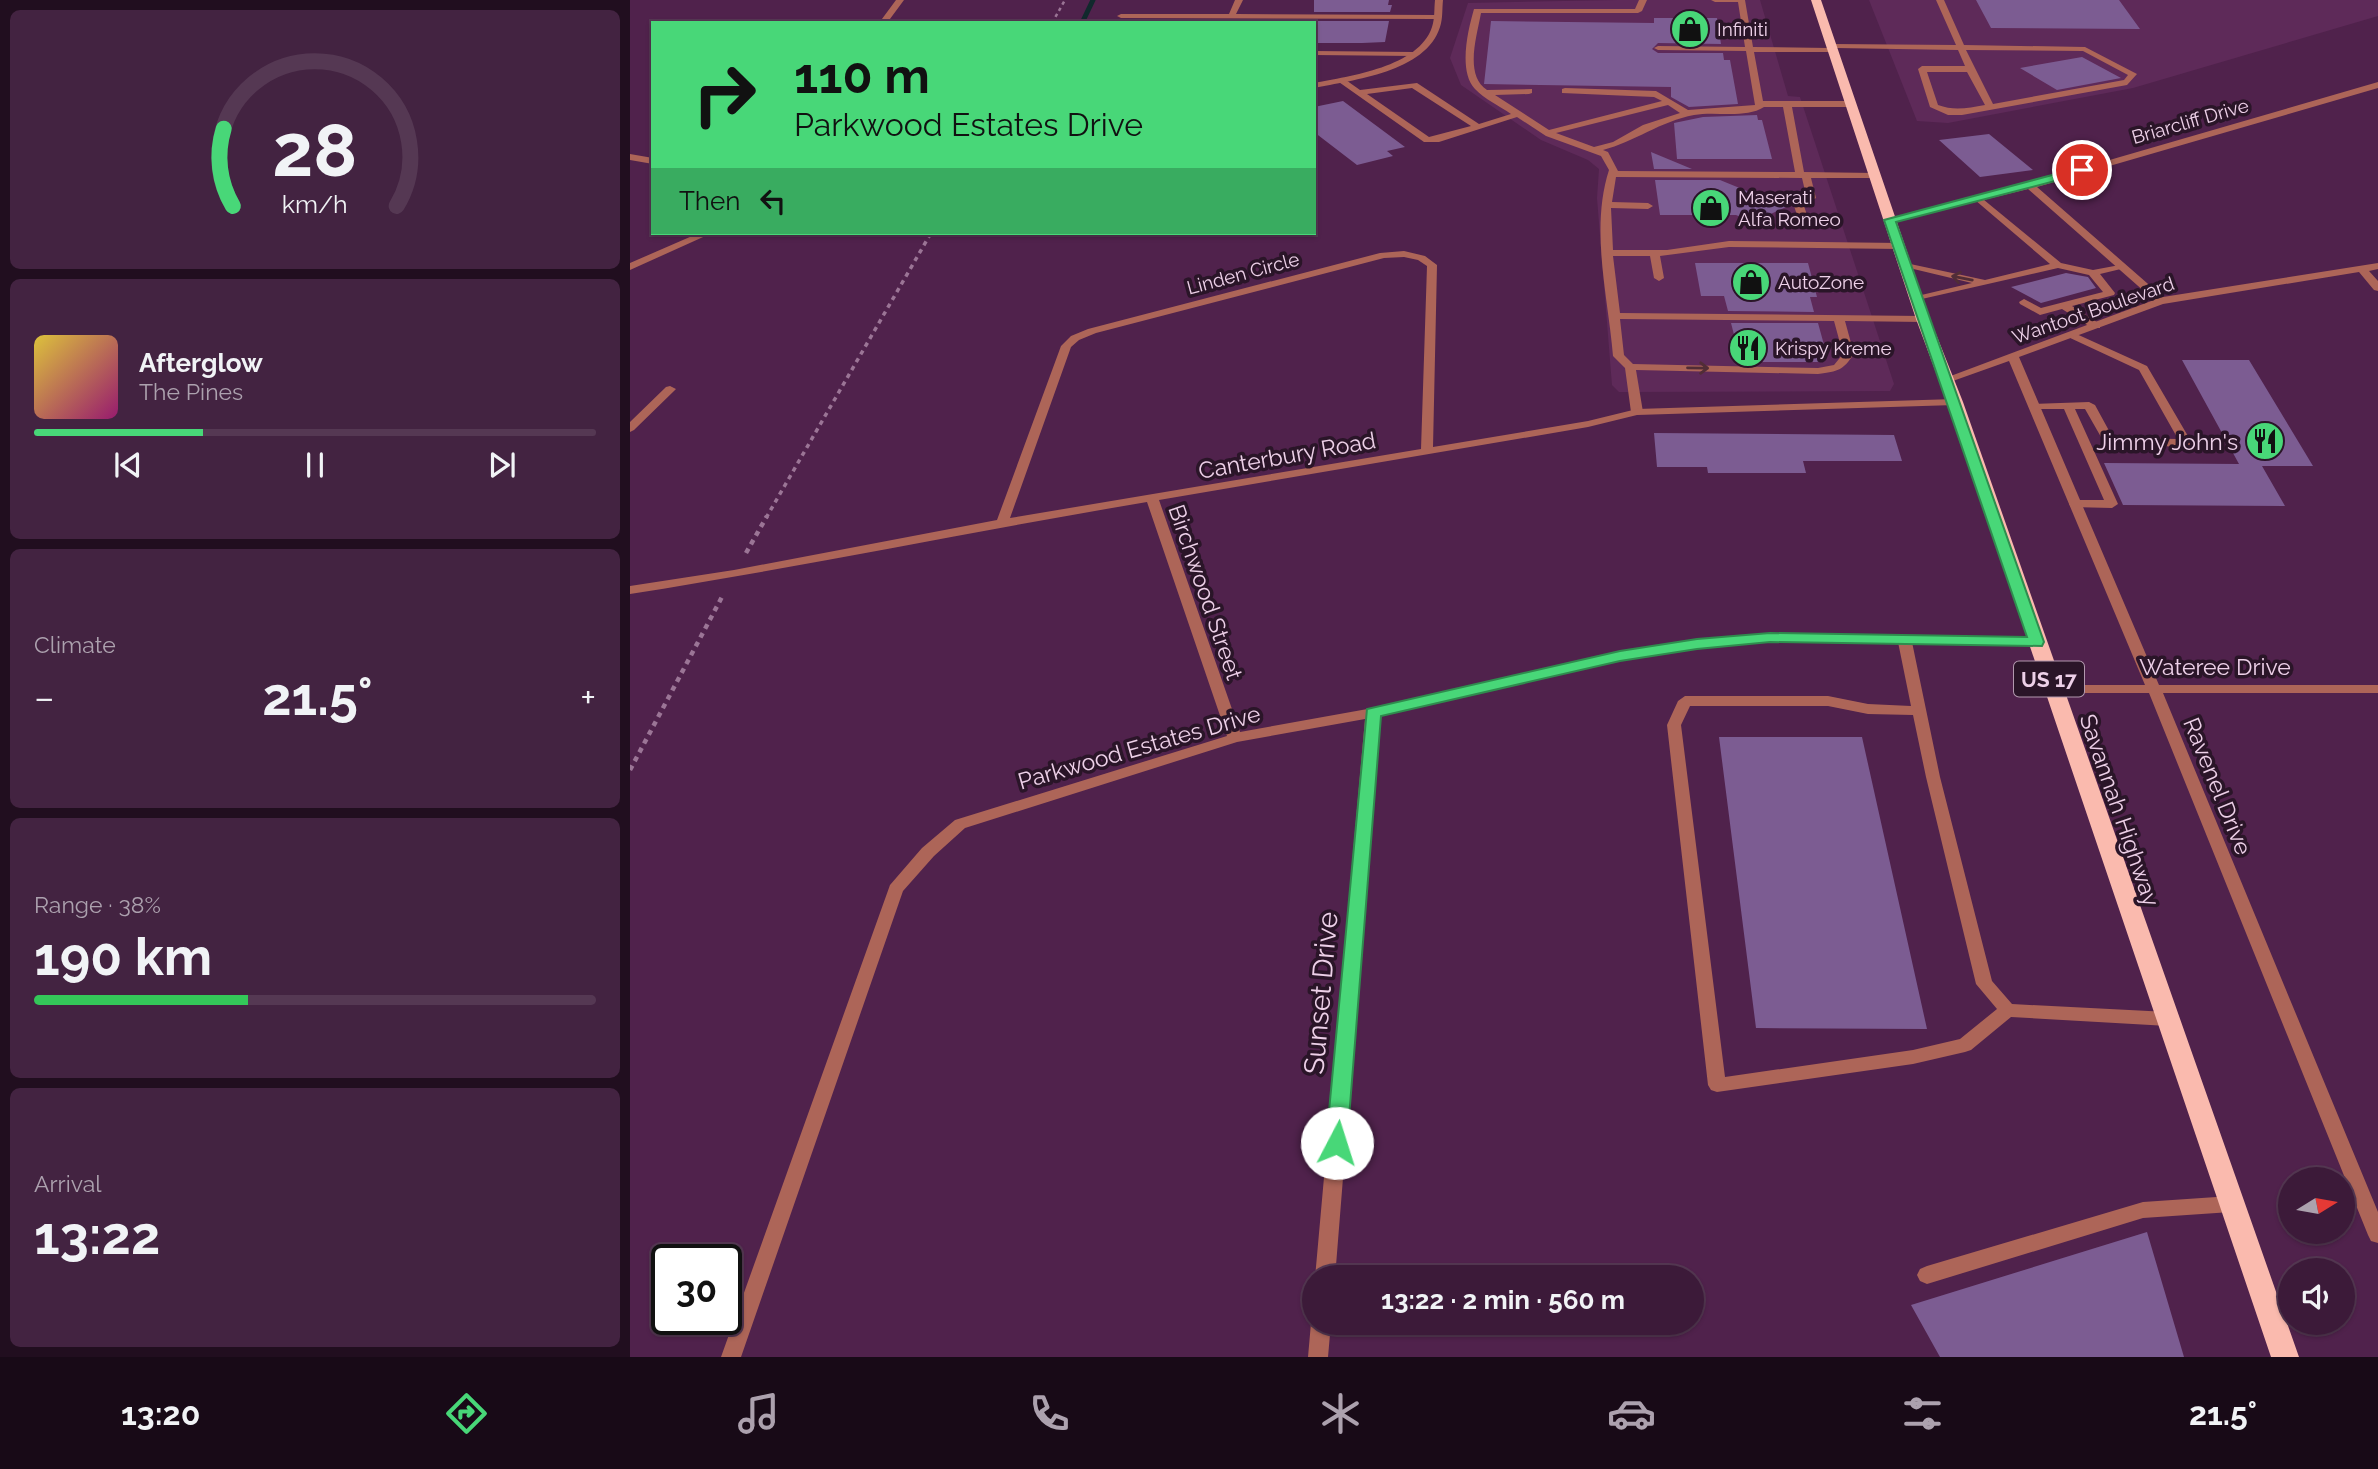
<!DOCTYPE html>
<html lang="en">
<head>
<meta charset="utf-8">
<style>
	:root { --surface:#3c1a39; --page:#432341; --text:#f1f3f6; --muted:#aca1ae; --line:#553853; --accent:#48d778 }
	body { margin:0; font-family:Raleway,sans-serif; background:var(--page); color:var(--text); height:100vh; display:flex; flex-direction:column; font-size:26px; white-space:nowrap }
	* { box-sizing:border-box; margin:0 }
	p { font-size:23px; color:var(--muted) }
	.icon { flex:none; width:38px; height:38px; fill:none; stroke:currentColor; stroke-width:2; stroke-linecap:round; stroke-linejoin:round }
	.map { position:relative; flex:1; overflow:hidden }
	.sheet { display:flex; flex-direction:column; gap:10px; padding:10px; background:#210e1f; width:630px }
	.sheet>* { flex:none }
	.hud { position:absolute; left:21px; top:21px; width:665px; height:214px; border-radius:0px; box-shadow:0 2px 5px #0004,0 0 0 2px var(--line); background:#48d778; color:#111; overflow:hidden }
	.needle { width:46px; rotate:79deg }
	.controls { position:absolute; left:1648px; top:1167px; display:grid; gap:14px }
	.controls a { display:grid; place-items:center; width:77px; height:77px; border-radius:50%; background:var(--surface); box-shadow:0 2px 5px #0004,0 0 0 2px var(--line); font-size:35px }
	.speed { position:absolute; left:21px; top:1244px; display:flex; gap:14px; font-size:35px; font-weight:700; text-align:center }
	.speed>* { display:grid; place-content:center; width:91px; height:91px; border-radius:50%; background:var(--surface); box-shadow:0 2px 5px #0004,0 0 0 2px var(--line); line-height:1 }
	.speed .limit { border:4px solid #111; border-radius:10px; background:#fff; color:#111 }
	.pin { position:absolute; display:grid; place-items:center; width:60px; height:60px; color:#fff; margin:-30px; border:4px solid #fff; border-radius:50%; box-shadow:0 2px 7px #0007 }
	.me { position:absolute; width:77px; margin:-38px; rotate:5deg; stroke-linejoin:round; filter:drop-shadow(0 0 5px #0008) }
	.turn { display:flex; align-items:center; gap:24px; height:147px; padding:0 28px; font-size:32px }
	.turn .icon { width:91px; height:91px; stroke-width:2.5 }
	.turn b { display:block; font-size:49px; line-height:60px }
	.then { display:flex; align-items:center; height:66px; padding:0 28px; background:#0003; gap:14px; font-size:26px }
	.big { font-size:52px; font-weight:700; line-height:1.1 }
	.sheet .tile { flex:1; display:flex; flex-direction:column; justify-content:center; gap:10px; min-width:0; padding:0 24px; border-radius:10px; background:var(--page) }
	.sheet .dial { align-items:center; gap:0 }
	.dial svg { height:182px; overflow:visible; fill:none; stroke:var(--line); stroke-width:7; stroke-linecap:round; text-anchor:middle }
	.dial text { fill:var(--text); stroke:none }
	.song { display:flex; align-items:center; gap:21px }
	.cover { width:84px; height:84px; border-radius:10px; background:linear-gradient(135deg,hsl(50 70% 55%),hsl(320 70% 35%)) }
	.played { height:7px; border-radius:4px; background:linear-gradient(90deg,var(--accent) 30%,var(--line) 30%) }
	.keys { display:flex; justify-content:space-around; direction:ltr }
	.heat { display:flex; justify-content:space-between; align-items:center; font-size:38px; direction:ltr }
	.charge { height:10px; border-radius:5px; background:linear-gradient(90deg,#34c759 38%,var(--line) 0) }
	.trip { position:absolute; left:672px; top:1265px; width:402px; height:70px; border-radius:35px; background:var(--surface); box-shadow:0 2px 5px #0004,0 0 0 2px var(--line); font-weight:700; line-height:70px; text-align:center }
	.dock { display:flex; height:112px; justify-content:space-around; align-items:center; background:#180a17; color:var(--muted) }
	.dock .icon { width:49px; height:49px }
	.dock .on { color:var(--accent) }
	.dock b { font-size:32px; color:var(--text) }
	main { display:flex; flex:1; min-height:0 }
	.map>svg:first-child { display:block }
	.built { fill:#5e2a59 }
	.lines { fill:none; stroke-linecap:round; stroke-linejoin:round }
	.stream { stroke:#11292d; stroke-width:5 }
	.building { fill:#7c5c92 }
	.path-far2 { stroke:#9b7596; stroke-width:2.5; stroke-dasharray:3.5 3.5; stroke-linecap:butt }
	.path-far1 { stroke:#9b7596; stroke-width:3.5; stroke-dasharray:4.5 4.5; stroke-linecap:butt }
	.path { stroke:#9b7596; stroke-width:4.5; stroke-dasharray:5 5; stroke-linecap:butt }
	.service { fill:#ad6558; fill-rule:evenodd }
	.minor { fill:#ad6558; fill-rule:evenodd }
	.trunk { fill:#fabaae; fill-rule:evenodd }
	.oneway { stroke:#512d36 }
	.route { fill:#48d778; stroke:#2f8c4e; stroke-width:2 }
	.labels { text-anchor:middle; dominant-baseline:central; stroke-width:7; stroke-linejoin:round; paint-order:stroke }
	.far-poi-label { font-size:19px; fill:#edd0e8; stroke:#2a1528; text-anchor:start }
	.far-street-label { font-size:19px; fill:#edd0e8; stroke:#2a1528 }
	.shield { fill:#2a1528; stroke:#b298ae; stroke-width:2 }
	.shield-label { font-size:21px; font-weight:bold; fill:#edd0e8 }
	.poi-label { font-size:23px; fill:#edd0e8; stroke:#2a1528; text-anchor:end }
	.street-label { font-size:23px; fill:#edd0e8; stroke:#2a1528 }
	.near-street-label { font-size:28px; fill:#edd0e8; stroke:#2a1528 }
</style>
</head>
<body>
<main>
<section class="sheet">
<div class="tile dial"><svg viewBox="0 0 100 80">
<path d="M14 69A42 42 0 1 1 86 69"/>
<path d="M14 69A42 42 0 0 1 10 35" stroke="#48d778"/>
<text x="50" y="56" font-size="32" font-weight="700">28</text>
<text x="50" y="72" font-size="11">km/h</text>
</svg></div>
<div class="tile">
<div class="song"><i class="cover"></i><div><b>Afterglow</b><p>The Pines</p></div></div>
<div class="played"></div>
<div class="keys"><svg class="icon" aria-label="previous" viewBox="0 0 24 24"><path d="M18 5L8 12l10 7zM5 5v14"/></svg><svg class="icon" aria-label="pause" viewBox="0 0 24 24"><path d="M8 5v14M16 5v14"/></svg><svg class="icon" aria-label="next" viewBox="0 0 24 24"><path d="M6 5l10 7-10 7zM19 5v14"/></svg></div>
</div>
<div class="tile"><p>Climate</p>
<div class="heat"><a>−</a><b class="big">21.5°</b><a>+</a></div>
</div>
<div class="tile"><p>Range · 38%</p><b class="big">190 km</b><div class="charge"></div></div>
<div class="tile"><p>Arrival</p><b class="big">13:22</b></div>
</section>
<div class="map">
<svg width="1748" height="1357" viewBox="0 0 1748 1357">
	<rect width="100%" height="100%" fill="#50224c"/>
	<path class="built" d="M987,0H1130L1158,96L1170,97L1264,384L1260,391L989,392L982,385L967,198L969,169L958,160L911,140L831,85L820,58L838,3Z
		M1239,0H1748V16L1503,88L1318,123L1287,121Z"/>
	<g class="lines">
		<path class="stream" d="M452,23L463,0"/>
	</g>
	<path class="building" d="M684,0H759L758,5H762L760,12H684Z
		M1346,0H1489L1510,29L1361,28Z
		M1024,18H1087L1091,44L1028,43L1022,49L1028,53H1093L1094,60H1100L1108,104L1059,107L1041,97V87L854,84L861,21L1024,23Z
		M684,21H759L755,42L732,43H684Z
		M1452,57L1491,78L1427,90L1390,68Z
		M713,101L775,147L757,151L763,156L727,165L684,132V107Z
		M1127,115L1128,120H1132L1142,159H1047L1044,123L1073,117Z
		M1359,134L1403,170L1350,177L1309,140Z
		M1021,152L1062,169H1024Z
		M1025,180H1090L1156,207L1123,222L1106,215H1030Z
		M1065,263H1178L1187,297H1180L1184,312L1098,311L1094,296H1071Z
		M1436,273L1458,277L1466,288L1411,303L1381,287Z
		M1101,323H1188L1196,352H1191L1194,362H1111Z
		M1552,360H1619L1683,466H1632L1655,506L1493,505L1474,463L1609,464Z
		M1024,433L1264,435L1272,461H1173L1176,473H1078L1077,467H1027Z
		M1089,737H1232L1297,1029L1126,1028Z
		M1517,1232L1554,1357H1310L1281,1305Z"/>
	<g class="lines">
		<path class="path-far2" d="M422,23L435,0"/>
		<path class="path-far1" d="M136,518L301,233"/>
		<path class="path" d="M116,553L137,516
			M0,770L93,595"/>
		<path class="service" d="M605,0H613L606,14L807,15L811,17L807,19L491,18L487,16L491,14H599Z
			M1009,0H1017L1012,11L1008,13H851C847,36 834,75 857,90L902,89V93L899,94L865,95L919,130L1032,101L1024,97L932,93V89L935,88L1026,91L1058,110L1125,105L1116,51L1028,50L1024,48L1028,46L1115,47L1108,2H1085L1081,0H1115L1123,47L1199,48V44H1202L1326,45L1306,0H1314L1334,45L1455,47L1507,74L1497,85L1332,115H1318L1300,107L1288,69L1292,66H1335L1328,50L1206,48V52H1124L1133,101H1221L1225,104L1221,107H1162L1174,172L1245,173L1250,176L1248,178H1181L1186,198L1181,201L1172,200L1177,215L1172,218L1167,215L1161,197L1166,194L1176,195L1172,178L986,177L982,202L1018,203L1023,206L1018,209L981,208L983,250H1037L1099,241L1270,243L1275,246L1270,249L1099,247L1030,256L1034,278L1029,281L1024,278L1020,256H983L990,313L1293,316L1298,319L1293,322L1215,321L1224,354C1212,371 1209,371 1188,374L1006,370L1013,412L1007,415L1001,412L995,368L983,356C978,296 960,229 979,170L971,156L916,136L887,117L809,142H794L706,80L713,78L730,90L787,83L849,124L881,114C870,106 854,99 845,89C828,71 838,30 844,9H1005ZM1336,50L1453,51L1498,75L1494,80L1363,104ZM1297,72H1337L1355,105C1338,108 1324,111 1308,105ZM782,88L841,126L799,137L737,94ZM1038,105L1050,113L1013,125L983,142L964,147L926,133ZM1134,107H1153L1165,172L988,171L978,152L973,150C1004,142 1031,121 1064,115C1086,111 1115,119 1134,107ZM990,319L1204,321L1213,354L1204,365L1188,368L1003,364L994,355Z
			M684,51L783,52L787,54L783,56L684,55Z
			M1348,195L1431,263L1463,270L1495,264V268L1470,274L1485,293L1484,295L1442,306L1470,324V328H1462L1432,309L1410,315L1390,304L1389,302L1394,299L1411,308L1473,292L1459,275L1428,268L1283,301V297L1342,283L1271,266V262L1355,280L1420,264L1345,200L1343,198Z
			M1442,332L1517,366L1562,443L1556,447L1475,444L1455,409H1445L1488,504L1482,508L1441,507L1439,504L1445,500H1474L1434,409H1404L1398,406L1400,404L1459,402L1465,405L1483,438L1548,439L1509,370L1438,337L1437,335Z
			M1275,638L1282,642L1310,777L1362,981L1382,1004L1538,1012L1544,1014L1547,1019L1544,1024L1538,1026L1381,1017L1341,1050L1335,1052L1283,1064L1087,1092L1081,1090L1078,1085L1037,725L1048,701L1055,696H1198L1238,704L1281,706L1268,642ZM1060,706H1198L1238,714L1283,715L1296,777L1346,984L1367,1009L1330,1039L1283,1050L1095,1077L1051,725Z
			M1601,1196L1608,1198L1610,1204L1608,1210L1601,1212L1513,1218L1297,1284L1290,1281L1287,1275L1290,1269L1297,1266L1513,1202Z"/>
		<path class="minor" d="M266,0H274L257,23H249Z
			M805,0H813C812,9 813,18 810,27C796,72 723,80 684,88V83C720,76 789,67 802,27C805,18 804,9 805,0Z
			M1748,82V88L1407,187L1533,297L1748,263V269L1739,271L1748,281V291L1744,290L1729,272L1533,304L1389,357L1529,685H1748V693H1533L1748,1212V1243L1741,1241L1738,1235L1519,693H1422L1415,689L1422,685H1515L1379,361L1320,382L1316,383L1310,380L1524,300L1398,189L1260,223L1255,220L1397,184Z
			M0,154L23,158V164L0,160Z
			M69,233H82L0,270V263Z
			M774,251L795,256L807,265L803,447L958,421L1007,409L1325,399L1331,402L1325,405L1007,415L958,427L529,500L610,732L743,708L990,652L1067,640L1140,634L1407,638L1414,642L1407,646L1140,642L1067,648L990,660L750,716L705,1278H685L735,719L607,742L335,828L304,856L273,891L111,1357H91L260,885L292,848L325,820L597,736L517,502C344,531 173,567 0,594V586L104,570L367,520L431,346L441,336L458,329L750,253ZM774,257L788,260L797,266L791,449L380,518L441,347L449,340L466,333L754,258Z
			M40,386L46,389L44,391L4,430L0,432V422L36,387Z
			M684,1317V1323H701L698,1357H678L681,1323Z"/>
		<path class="trunk" d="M1181,0H1191L1300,319L1333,402L1669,1357H1641L1317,402L1286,319Z"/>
	</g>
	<defs><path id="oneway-shaft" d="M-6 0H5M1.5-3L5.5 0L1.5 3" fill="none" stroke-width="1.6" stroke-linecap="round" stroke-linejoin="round" transform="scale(1.75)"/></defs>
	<g class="oneway">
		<use href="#oneway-shaft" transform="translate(1332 278) rotate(-169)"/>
		<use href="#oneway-shaft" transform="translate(1068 368) rotate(1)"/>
	</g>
	<path class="route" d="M1452,167L1456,168V173L1266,222L1414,642L1412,646L1140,642L1067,649L990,661L751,716L717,1143L714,1149L707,1151L699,1149L696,1143L737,709L990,651L1067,639L1140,633L1397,637L1254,220Z"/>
	<defs>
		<symbol id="shop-disc" viewBox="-11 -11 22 22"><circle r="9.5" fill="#48d778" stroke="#2a1528"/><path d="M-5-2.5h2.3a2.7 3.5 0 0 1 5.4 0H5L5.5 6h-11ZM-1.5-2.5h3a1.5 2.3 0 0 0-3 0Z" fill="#111"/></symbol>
		<symbol id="restaurant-disc" viewBox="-11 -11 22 22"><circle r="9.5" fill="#48d778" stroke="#2a1528"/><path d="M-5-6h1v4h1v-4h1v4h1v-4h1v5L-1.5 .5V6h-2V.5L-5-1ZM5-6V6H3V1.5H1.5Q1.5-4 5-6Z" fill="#111"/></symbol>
	</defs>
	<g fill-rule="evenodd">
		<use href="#shop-disc" x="1038" y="7" width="44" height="44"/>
		<use href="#shop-disc" x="1059" y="186" width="44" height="44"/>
		<use href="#shop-disc" x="1099" y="260" width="44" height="44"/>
		<use href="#restaurant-disc" x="1096" y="326" width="44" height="44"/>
		<use href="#restaurant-disc" x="1613" y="419" width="44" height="44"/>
	</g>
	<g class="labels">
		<g class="far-poi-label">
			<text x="1087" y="29">Infiniti</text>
			<text x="1108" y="197">Maserati<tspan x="1108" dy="22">Alfa Romeo</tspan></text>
			<text x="1148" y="282">AutoZone</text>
			<text x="1145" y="348">Krispy Kreme</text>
		</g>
		<g class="far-street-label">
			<text transform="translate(1560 121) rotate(-16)">Briarcliff Drive</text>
			<text transform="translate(613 273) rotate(-15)">Linden Circle</text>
			<text transform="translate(1463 310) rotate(-19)">Wantoot Boulevard</text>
		</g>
		<rect class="shield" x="1384" y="661.5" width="70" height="35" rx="5"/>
		<g class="shield-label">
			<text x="1419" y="679">US 17</text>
		</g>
		<g class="poi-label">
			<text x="1608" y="441">Jimmy John's</text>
		</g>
		<g class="street-label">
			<text transform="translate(657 455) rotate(-10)">Canterbury Road</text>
			<text transform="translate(576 592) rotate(71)">Birchwood Street</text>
			<text x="1585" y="666">Wateree Drive</text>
			<text transform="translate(509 747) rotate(-16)">Parkwood Estates Drive</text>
			<text transform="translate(1588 786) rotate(68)">Ravenel Drive</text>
			<text transform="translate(1490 810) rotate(71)">Savannah Highway</text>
		</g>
		<g class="near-street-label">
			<text transform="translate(691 993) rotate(-85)">Sunset Drive</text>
		</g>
	</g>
</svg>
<div class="controls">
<a><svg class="needle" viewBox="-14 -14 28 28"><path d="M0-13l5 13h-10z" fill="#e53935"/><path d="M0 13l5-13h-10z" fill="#aca1ae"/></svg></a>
<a><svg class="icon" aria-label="sound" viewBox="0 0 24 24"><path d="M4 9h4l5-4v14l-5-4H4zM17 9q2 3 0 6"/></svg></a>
</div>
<div class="speed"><div class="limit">30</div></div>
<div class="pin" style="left:1452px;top:170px;background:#d93025"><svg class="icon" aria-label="arrive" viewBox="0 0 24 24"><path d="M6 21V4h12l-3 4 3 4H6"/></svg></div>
<svg class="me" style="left:707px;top:1143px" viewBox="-20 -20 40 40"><circle r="19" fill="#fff"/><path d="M0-13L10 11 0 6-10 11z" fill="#48d778"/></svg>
<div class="trip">13:22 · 2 min · 560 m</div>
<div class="hud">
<div class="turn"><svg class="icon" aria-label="right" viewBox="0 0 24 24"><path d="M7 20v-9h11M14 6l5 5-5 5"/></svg><div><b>110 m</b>Parkwood Estates Drive</div></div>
<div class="then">Then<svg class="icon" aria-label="left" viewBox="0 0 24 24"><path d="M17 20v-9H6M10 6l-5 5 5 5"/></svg></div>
</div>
</div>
</main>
<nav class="dock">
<b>13:20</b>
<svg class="icon on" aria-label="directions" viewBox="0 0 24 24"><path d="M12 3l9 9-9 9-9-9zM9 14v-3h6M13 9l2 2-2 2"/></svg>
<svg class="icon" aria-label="music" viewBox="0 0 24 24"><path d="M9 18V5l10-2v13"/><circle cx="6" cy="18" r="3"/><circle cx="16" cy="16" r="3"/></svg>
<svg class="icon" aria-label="phone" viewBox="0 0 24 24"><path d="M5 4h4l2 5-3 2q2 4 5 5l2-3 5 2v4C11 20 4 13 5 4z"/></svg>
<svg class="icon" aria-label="climate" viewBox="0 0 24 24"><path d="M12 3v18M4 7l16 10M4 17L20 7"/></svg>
<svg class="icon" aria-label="car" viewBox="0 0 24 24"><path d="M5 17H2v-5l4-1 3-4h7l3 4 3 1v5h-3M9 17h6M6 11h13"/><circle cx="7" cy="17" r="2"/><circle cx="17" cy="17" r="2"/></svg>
<svg class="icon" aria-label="filters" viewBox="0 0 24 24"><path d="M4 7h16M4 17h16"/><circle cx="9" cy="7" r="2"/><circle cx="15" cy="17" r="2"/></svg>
<b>21.5°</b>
</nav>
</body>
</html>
